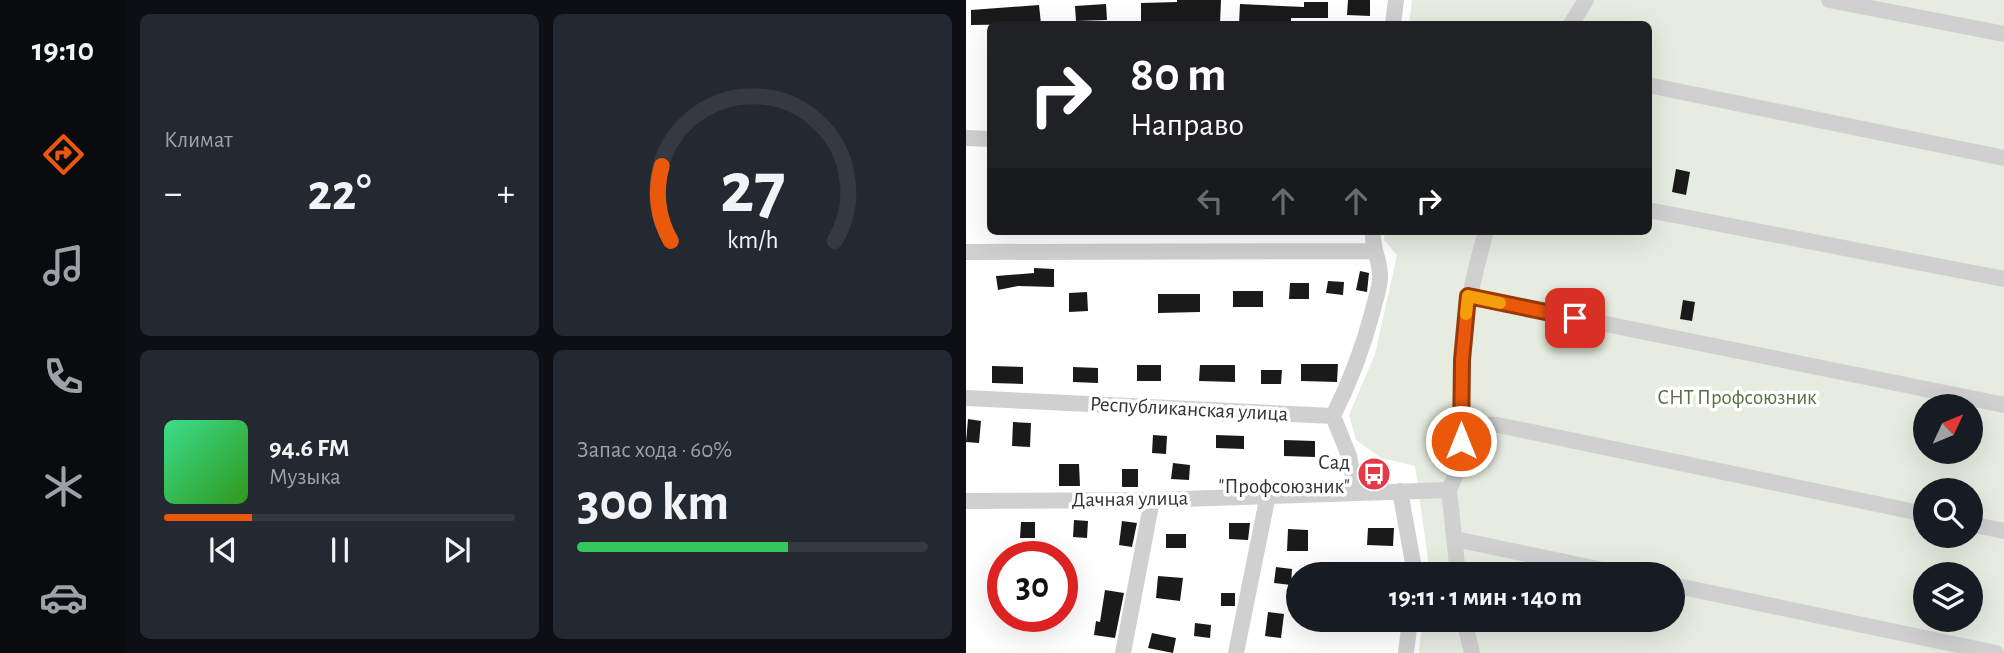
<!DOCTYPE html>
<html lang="ru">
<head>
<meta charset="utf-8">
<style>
	:root { --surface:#171b24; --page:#242831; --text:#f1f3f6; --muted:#9ea1a6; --line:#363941; --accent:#ea580c }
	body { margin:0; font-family:"Alegreya Sans",sans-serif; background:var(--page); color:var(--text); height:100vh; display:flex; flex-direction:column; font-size:26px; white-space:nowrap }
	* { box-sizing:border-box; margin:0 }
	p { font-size:23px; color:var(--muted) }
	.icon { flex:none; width:38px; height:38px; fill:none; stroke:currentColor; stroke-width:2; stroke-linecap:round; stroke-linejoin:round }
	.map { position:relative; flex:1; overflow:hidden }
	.details { display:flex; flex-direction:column; gap:14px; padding:14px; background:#0d0f14; width:840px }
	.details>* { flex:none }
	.banner { position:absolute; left:21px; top:21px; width:665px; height:214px; border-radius:10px; box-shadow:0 7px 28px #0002; background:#202124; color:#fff; overflow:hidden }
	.needle { width:46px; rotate:46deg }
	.tools { position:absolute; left:947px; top:394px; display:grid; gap:14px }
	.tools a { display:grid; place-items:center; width:70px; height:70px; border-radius:50%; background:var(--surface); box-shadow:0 7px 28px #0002; font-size:35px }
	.speed { position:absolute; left:21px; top:541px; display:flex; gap:14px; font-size:35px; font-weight:700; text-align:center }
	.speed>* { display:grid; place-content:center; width:91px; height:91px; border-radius:50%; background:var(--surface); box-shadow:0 7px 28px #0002; line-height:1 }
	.speed .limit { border:10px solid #d22; background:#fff; color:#111 }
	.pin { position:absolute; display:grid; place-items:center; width:60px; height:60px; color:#fff; margin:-30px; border-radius:14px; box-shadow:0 4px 10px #0006 }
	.me { position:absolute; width:77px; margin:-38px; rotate:0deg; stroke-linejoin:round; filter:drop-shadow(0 0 5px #0008) }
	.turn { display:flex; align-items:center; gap:24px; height:147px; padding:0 28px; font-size:32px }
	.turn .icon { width:91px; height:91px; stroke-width:2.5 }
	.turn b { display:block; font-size:49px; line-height:60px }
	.lanes { display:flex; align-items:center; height:66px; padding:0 28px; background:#0003; justify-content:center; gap:35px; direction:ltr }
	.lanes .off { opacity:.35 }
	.big { font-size:52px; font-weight:600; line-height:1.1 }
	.details .widget { flex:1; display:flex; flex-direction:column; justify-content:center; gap:10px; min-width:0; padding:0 24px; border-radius:10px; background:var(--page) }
	.details .dial { align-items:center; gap:0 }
	.dial svg { height:182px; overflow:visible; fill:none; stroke:var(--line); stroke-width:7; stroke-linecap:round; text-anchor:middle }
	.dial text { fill:var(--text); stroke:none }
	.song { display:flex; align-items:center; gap:21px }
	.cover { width:84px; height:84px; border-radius:10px; background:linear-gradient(135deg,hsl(150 70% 55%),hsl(110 70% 35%)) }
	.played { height:7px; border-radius:4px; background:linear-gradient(90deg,var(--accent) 25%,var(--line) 25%) }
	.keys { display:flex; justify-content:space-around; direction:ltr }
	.heat { display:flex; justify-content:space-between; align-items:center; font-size:38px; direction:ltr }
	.charge { height:10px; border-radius:5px; background:linear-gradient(90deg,#34c759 60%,var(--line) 0) }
	.details .tiles { flex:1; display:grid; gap:14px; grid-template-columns:repeat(2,1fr) }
	.trip { position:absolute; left:320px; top:562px; width:399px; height:70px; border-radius:35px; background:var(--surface); box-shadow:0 7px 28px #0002; font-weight:600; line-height:70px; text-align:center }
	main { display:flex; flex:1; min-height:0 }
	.dock { display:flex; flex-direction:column; width:126px; justify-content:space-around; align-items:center; background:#090b0e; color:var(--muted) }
	.dock .icon { width:49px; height:49px }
	.dock .active { color:var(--accent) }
	.dock b { font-size:32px; color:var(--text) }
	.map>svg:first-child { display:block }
	.green { fill:#e6ecdf; fill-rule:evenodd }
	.building { fill:#1a1a1a }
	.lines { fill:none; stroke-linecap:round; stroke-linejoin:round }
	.minor { stroke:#d0d0d0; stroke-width:16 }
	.route-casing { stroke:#983908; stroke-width:18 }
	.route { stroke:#ea580c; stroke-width:12 }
	.slow { stroke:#f59e0b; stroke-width:12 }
	.labels { text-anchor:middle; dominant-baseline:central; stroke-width:7; stroke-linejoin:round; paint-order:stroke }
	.park-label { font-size:21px; fill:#56703f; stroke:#fff }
	.street-label { font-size:21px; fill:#333; stroke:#fff }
	.poi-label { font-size:21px; fill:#333; stroke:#fff; text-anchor:end }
</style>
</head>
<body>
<main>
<nav class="dock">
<b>19:10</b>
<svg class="icon active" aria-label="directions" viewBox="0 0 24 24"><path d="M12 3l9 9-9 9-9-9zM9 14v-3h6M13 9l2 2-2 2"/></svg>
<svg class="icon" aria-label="music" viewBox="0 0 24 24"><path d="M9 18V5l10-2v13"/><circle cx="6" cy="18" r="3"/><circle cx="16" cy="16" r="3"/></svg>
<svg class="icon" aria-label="phone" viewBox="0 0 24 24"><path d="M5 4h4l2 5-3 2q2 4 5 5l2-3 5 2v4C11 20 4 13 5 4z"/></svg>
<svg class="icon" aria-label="climate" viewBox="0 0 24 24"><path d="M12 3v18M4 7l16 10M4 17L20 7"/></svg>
<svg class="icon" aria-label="car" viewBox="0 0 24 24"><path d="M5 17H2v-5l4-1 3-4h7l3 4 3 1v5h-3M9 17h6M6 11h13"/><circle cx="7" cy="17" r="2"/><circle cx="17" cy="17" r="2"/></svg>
</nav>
<section class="details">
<div class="tiles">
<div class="widget"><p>Климат</p>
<div class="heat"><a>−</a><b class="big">22°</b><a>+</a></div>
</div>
<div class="widget dial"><svg viewBox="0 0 100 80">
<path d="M14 69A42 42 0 1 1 86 69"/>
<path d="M14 69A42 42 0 0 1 10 36" stroke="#ea580c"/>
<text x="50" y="56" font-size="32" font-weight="700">27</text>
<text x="50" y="72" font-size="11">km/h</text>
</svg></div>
<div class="widget">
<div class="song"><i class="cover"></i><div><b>94.6 FM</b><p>Музыка</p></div></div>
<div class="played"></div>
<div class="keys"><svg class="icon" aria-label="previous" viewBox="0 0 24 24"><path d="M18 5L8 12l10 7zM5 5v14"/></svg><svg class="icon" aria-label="pause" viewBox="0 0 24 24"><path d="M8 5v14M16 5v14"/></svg><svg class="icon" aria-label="next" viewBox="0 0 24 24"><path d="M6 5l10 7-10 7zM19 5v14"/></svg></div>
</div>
<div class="widget"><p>Запас хода · 60%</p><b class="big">300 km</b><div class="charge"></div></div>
</div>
</section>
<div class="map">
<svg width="1038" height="653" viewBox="0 0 1038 653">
	<rect width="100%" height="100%" fill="#fff"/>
	<path class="green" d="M446,0H1038V653H453L456,620H707V574H460L462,559L449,466L415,458L390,440L383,415L409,354L431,255L418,240L419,231H682V24H443ZM959,406H1004V452H959ZM959,490H1004V536H959ZM959,574H1004V620H959Z"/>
	<path class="building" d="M211,0H255L254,24H175V3L211,2Z
		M382,0H404V16L381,15Z
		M338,2H362V18H325V24H273L274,4L338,7Z
		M140,4L141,20L110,21L109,6Z
		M73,5L75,24L5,25V10Z
		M710,169L724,172L720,195L706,192Z
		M68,268L88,269V287L52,286L32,290L30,276L68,273Z
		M394,271L403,273L401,292L390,290Z
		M362,281L378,282L377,295L360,293Z
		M324,283H343V299H323Z
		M267,291H297V307H267Z
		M121,292L122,311L103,312V293Z
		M192,294H234V312L192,313Z
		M717,300L729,302L726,321L714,319Z
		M335,364H372L371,382L335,381Z
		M171,365H195V381H171Z
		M234,365H269V382L233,381Z
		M26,366L57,367V384L26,383Z
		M107,367L132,368V383L107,382Z
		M295,370H316L315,384H295Z
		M2,419L15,421L13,443L0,442Z
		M47,422L65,423L64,447L46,446Z
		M187,435L201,436L200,454L186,453Z
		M250,435L278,436V449L250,448Z
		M318,440L349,441V457L318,456Z
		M207,463L224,465L223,480L205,479Z
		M93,464H113L114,486H93Z
		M156,469H172V487H156Z
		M108,520L122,521L121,538L107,537Z
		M156,521L171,523L166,547L153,545Z
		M55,522H69V538H54Z
		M263,523H284L282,540L263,539Z
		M402,528H428L427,546L401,545Z
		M322,529L342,530V551H321Z
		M200,534H220V548H200Z
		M310,567L326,569L325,585L308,583Z
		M192,576L217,578L214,601L190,598Z
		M139,590L158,593L149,638L128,635L130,621L134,622Z
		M255,593H269V606H255Z
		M302,612L318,614L315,638L299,636Z
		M229,623L245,625L244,638L228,636Z
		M186,633L210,638L207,653L182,648Z"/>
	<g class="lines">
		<path class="minor" d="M863,0L1038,34
			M427,24L430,0
			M605,24L620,0
			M682,85L1038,158
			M0,138L24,139
			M682,210L1038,279
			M0,252L406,251
			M502,296L1038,405
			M0,398L367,416L383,456L390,491
			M367,416C385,380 397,348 407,310C409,300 414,288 414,278C415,260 406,253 407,231
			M495,423L532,425L959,514
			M483,490C504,450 493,402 496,358C499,313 508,274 520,231
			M483,490L492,574
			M434,491L449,574
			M0,501L186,500L483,490
			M1004,524L1038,531
			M489,539L656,574
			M707,585L1030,653
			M498,620L506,653
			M157,653L186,500
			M270,653L302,495
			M440,653L444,620"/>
	</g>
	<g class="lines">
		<defs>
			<path id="route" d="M495,441L496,360L502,296L609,318"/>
		</defs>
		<use href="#route" class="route-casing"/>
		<use href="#route" class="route"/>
		<path class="slow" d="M500,314L502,296L534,303"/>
	</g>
	<defs>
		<symbol id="bus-disc" viewBox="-11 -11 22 22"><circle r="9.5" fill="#e63946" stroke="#fff"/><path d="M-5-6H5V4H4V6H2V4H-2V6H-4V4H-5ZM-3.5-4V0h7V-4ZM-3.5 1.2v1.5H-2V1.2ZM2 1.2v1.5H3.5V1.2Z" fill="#fff"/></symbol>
	</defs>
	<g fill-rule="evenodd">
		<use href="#bus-disc" x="389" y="455" width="38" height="38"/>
	</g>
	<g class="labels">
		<g class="park-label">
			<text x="771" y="397">СНТ Профсоюзник</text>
		</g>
		<g class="street-label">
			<text transform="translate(223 409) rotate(3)">Республиканская улица</text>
			<text transform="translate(164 499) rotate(-1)">Дачная улица</text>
		</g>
		<g class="poi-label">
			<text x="384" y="462">Сад<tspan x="384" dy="24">"Профсоюзник"</tspan></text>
		</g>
	</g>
</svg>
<div class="tools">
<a><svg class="needle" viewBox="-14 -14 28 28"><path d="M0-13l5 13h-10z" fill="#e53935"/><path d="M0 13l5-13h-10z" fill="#9ea1a6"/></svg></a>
<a><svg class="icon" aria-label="search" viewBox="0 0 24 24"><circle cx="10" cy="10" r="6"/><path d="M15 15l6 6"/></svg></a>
<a><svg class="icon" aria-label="layers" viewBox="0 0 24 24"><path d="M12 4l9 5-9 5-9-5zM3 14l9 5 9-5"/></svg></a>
</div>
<div class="speed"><div class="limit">30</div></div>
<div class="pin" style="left:609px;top:318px;background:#d93025"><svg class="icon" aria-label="arrive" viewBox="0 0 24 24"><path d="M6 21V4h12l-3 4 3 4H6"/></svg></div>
<svg class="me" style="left:495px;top:441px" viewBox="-20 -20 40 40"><circle r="17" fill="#ea580c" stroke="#fff" stroke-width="3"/><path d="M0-11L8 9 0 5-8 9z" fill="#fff"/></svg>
<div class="trip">19:11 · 1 мин · 140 m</div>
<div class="banner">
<div class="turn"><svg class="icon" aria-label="right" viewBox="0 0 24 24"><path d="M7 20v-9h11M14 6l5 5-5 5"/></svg><div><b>80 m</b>Направо</div></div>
<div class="lanes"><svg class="icon off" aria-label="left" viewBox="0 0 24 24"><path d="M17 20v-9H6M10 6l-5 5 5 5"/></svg><svg class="icon off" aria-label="ahead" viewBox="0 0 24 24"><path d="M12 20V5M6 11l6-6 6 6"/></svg><svg class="icon off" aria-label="ahead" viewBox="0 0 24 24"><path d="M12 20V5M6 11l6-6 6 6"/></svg><svg class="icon" aria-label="right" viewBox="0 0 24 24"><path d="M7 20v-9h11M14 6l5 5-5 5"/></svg></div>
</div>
</div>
</main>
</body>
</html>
